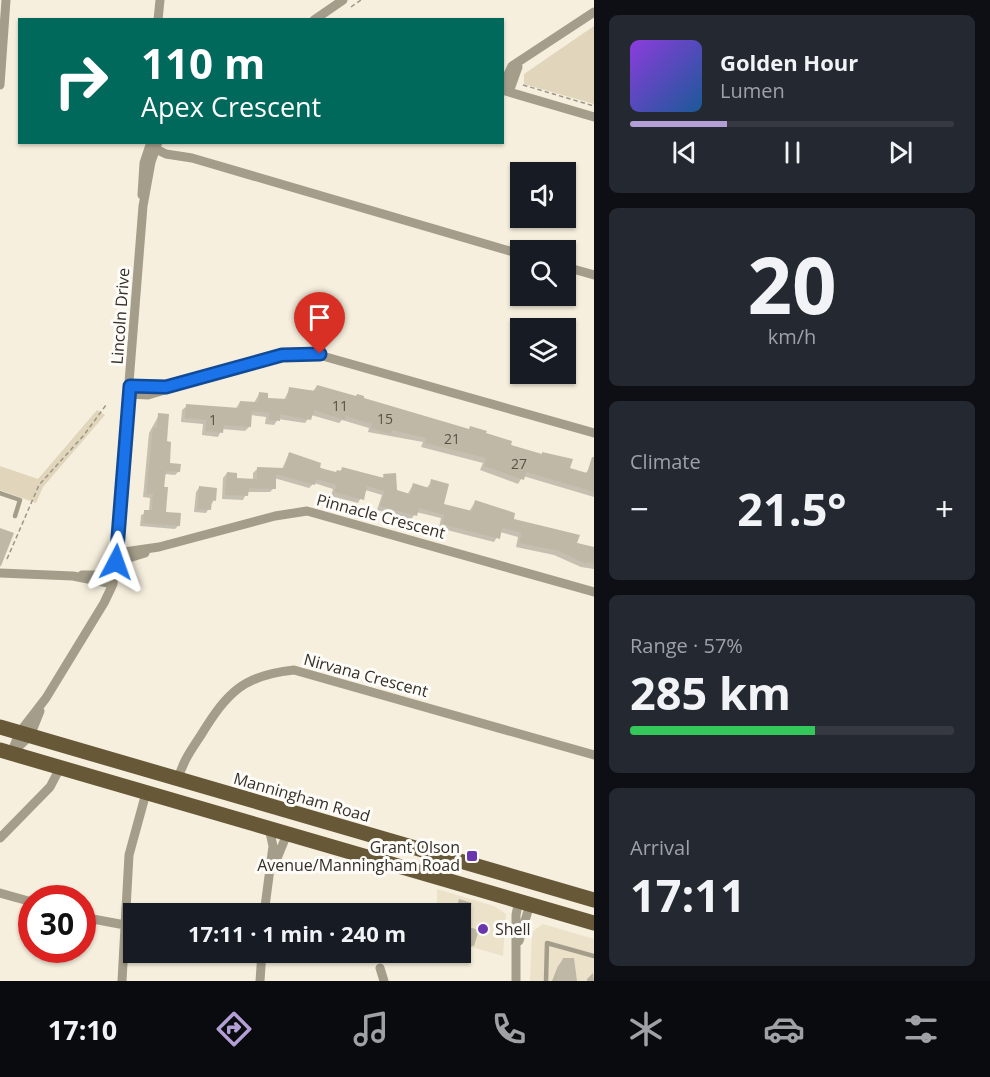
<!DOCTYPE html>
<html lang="en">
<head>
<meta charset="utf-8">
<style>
	:root { --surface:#171b24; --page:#242831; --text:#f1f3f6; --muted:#9ea1a6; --line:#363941; --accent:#b49ed6 }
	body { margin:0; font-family:"Open Sans",sans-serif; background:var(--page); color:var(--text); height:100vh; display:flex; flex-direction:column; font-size:22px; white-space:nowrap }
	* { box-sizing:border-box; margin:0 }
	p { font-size:20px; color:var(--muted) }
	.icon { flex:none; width:33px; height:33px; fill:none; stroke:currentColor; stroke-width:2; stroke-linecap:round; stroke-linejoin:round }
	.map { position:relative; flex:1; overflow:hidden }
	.drawer { display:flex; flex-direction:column; gap:15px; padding:15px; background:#0d0f14; width:396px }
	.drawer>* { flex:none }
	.banner { position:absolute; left:18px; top:18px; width:486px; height:126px; border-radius:0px; box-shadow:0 2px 4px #0004; background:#00695c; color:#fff; overflow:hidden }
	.fabs { position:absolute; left:510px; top:162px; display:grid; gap:12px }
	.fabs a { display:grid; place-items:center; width:66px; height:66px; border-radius:0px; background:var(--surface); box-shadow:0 2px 4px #0004; font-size:30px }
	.speed { position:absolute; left:18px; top:885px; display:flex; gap:12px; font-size:30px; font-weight:700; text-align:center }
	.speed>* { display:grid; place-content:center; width:78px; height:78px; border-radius:50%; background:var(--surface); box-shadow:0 2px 4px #0004; line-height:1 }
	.speed .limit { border:9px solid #d22; background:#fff; color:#111 }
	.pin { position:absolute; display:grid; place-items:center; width:51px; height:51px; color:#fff; margin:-62px -26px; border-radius:50% 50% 50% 0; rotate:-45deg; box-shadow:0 0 6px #0007 }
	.pin .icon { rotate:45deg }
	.me { position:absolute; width:66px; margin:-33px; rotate:4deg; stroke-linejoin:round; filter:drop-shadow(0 0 4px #0008) }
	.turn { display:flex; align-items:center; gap:21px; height:126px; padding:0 24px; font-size:27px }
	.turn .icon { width:78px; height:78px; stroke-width:2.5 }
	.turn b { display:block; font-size:42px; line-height:51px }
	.big { font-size:45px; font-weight:700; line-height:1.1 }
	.drawer .widget { flex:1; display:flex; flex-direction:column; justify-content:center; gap:9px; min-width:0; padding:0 21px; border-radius:9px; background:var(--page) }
	.drawer .dial { align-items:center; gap:0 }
	.dial b { font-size:78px; line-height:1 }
	.song { display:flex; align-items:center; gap:18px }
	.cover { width:72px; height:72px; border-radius:9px; background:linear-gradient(135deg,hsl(270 70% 55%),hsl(210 70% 35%)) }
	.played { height:6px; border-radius:3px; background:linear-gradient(90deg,var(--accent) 30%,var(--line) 30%) }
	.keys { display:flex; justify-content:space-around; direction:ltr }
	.heat { display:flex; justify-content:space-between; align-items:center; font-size:33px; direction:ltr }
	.charge { height:9px; border-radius:4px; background:linear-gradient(90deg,#34c759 57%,var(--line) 0) }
	.trip { position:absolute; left:123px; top:903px; width:348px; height:60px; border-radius:0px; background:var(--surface); box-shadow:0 2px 4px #0004; font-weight:700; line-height:60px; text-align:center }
	.dock { display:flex; height:96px; justify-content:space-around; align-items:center; background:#090b0e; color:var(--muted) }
	.dock .icon { width:42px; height:42px }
	.dock .selected { color:var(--accent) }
	.dock b { font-size:27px; color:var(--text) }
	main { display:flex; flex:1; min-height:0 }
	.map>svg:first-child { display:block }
	.built { fill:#ece2ca }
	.green { fill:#e1d6bb }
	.shadow { fill:#0003 }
	.building { fill:#bfb8a7 }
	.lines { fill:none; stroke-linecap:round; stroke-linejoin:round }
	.path { stroke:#9b9689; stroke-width:1.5; stroke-dasharray:4.5 3; stroke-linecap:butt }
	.service { stroke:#a49d8a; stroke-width:4.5 }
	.minor { stroke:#a49d8a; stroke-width:9 }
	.primary { stroke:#675938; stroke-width:15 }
	.route-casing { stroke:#114b97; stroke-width:15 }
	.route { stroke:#1a73e8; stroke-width:10 }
	.poi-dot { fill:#6936ae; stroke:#fefcf9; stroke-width:2 }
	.labels { text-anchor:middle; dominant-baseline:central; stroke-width:6; stroke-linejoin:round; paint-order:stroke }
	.number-label { font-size:14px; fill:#565248 }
	.street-label { font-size:16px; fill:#333029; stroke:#fefcf9 }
	.poi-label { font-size:16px; fill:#333029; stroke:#fefcf9; text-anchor:end }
</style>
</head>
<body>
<main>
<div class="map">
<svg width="594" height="981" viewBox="0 0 594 981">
	<rect width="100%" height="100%" fill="#f6efdd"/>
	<path class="built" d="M437,889L494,906L506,914L503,956L461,944L460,914L437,913Z
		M543,924L594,939V981H530L532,932Z"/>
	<path class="green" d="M594,26V104L524,84V74Z
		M97,410L105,415L43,487L36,503L0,490V466L38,479Z"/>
	<path class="shadow" d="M317,386L484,434L568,469L585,474L590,468H594V497L523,476L518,484L480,470L483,463L421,447L423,442L368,432L369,428L342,420L339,423L311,415L305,423L278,419L274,425L265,424L266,417L251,415L250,426L245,431L222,429L218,437L202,435L203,424L181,422L182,410L187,406L235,410L240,402L254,403L259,394L266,399L284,400L290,388L313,391Z
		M159,415L168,464L179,471L175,475L164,474L165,513L179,525L175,529L140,526L141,515L149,512L150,498L143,497L149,433Z
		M289,454L335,474L343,469L381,479L384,476L396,491L407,495L413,485L426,489L432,481L442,505L469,512L475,502L512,520L594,549V569L581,567L554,555L516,547L518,537L500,532L494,542L439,528L441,518L416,512L411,520L377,510L382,495L365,490L358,503L331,496L333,489L314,483L309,488L274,478V488L270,492H247L243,500L222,499L223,478L227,473L236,479L253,480V473L257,469H282Z
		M199,488L214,500L206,513L194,512L196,492Z
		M459,901L463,927L473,945L469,949L460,947V914H452Z
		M564,959L575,981H552L558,966Z
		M593,973L594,981H587V979Z"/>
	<path class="building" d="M317,385L356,396L357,394L364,396V398L469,429L470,426L487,431L486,433L512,441L511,445L542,454V452L573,459L570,468L587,473L592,457H594V492L526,472L524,480L484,466L486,458L425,443L426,438L392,430L391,434L371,428L372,424L346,416L345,420L314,410L311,420L280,414V421L269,420V413L252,411L251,427L224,425L223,433L206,431V420L185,418L186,404L239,408L240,401L258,402L259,392L268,393V398L287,399L289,387L315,391Z
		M158,413L169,414L167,441L171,442L170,463L181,464L180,472L166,471L164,487H168L166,512L181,513L180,526L143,523L144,510H152L153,494H147V485L153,428H157Z
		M289,452L321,463L320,468L336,472L337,470L341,471L342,467L384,478L383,474L396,473L397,490L410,494L413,483L429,488L431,479L449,484L444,504L472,511L475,500L515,513L514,519L580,535L577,543L594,547V564L587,562L586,564L559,551L519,543L522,533L502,528L500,539L442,524L444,515L419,508L417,516L380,506L385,491L367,486L364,500L334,492L337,485L316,479L315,485L276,474V489L249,488L248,496L225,495L227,472L237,473V478L257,479V467L284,468Z
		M199,486L217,488L216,501L212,500L211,510L197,509Z
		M0,528L14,533L1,566H0Z
		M459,899L472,903L465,926L479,930L474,946L460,942V914H454Z
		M563,958H574L577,981H557V970Z"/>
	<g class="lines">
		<path class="path" d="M351,7L361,0
			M523,85L594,106
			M7,559L39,485L84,435L106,405"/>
		<path class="service" d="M0,493L20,500L15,516
			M546,981L547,943L594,956"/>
		<path class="minor" d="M158,20L160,0
			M314,20L343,0
			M0,85L6,0
			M502,87L512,66L594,12
			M502,90L594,117
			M509,92L518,67
			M150,146L166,154L192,158L520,254
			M142,195L144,163L151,142
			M566,267L594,275
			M130,386L161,388
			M129,394L148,395L282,355L312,353L594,433
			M117,553L159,547L275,516L307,511L594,592
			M116,562L145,553
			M0,573L73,576L113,584
			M82,575H114
			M14,751L30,736L40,711
			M11,754L19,733L46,698L104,603L113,584L143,206L151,162L158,142
			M178,780C182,762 192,749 201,735C227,693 243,675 294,670L594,755
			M0,838L50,787L60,768
			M273,868L287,834
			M0,893L32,902
			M264,914L273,846L269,828
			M82,917L125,925
			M519,941L530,904
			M380,968L384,981
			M122,981L129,855L146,793
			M260,981L262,952
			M516,981V915L519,900"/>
		<path class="primary" d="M0,727L594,900
			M0,750L594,923"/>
	</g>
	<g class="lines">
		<defs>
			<path id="route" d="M116,562L130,386L166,387L282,355L320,354"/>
		</defs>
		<use href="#route" class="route-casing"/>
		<use href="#route" class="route"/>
	</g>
	<g class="poi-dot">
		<rect x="466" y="850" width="12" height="12" rx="3"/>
		<circle cx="483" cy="929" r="6"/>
	</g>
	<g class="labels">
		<g class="number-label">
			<text x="340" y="405">11</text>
			<text x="385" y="418">15</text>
			<text x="213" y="419">1</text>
			<text x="452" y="438">21</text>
			<text x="519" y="463">27</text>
		</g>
		<g class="street-label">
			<text transform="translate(120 316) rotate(-86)">Lincoln Drive</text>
			<text transform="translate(381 516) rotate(15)">Pinnacle Crescent</text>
			<text transform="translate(366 675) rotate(15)">Nirvana Crescent</text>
			<text transform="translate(302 797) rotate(16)">Manningham Road</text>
		</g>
		<g class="poi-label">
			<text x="460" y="847">Grant Olson<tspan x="460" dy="18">Avenue/Manningham Road</tspan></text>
			<text x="495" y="929" text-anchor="start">Shell</text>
		</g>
	</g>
</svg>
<div class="fabs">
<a><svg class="icon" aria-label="sound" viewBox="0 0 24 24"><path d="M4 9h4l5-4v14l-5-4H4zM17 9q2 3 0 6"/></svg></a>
<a><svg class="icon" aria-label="search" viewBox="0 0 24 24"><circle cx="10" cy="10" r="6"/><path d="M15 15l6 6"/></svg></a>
<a><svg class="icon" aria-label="layers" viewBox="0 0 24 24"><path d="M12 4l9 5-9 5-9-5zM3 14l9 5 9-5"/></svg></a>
</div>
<div class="speed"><div class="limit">30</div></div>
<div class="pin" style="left:320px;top:354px;background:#d93025"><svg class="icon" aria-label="arrive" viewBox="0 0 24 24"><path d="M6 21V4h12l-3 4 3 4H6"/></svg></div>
<svg class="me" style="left:116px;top:562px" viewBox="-20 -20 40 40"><path d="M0-17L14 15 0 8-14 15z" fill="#1a73e8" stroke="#fff" stroke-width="4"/></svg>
<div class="trip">17:11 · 1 min · 240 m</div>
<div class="banner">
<div class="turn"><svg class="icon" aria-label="right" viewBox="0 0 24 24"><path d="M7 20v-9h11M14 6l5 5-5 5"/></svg><div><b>110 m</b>Apex Crescent</div></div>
</div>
</div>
<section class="drawer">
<div class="widget">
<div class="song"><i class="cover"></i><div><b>Golden Hour</b><p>Lumen</p></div></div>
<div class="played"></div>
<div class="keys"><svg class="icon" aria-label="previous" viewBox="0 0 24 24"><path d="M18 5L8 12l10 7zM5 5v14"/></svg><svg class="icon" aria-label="pause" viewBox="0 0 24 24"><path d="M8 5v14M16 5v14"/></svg><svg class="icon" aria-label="next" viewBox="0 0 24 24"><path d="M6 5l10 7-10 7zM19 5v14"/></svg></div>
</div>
<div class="widget dial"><b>20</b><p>km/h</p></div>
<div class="widget"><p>Climate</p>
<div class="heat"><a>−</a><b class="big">21.5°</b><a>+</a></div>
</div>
<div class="widget"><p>Range · 57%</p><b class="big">285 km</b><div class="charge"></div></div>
<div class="widget"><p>Arrival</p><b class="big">17:11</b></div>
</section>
</main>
<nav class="dock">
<b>17:10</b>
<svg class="icon selected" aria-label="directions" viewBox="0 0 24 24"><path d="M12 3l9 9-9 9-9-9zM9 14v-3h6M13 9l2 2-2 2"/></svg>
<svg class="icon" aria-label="music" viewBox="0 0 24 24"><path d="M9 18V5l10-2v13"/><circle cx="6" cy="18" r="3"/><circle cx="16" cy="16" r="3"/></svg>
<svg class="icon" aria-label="phone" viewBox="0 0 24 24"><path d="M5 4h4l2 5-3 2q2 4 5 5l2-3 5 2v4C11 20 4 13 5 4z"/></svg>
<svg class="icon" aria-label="climate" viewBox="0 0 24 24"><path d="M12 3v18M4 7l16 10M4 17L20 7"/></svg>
<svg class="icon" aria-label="car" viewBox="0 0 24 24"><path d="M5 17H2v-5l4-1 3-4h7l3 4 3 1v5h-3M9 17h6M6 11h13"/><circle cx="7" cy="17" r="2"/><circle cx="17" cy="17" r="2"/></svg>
<svg class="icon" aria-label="filters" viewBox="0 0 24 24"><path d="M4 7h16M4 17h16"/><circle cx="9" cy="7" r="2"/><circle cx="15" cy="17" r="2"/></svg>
</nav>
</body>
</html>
